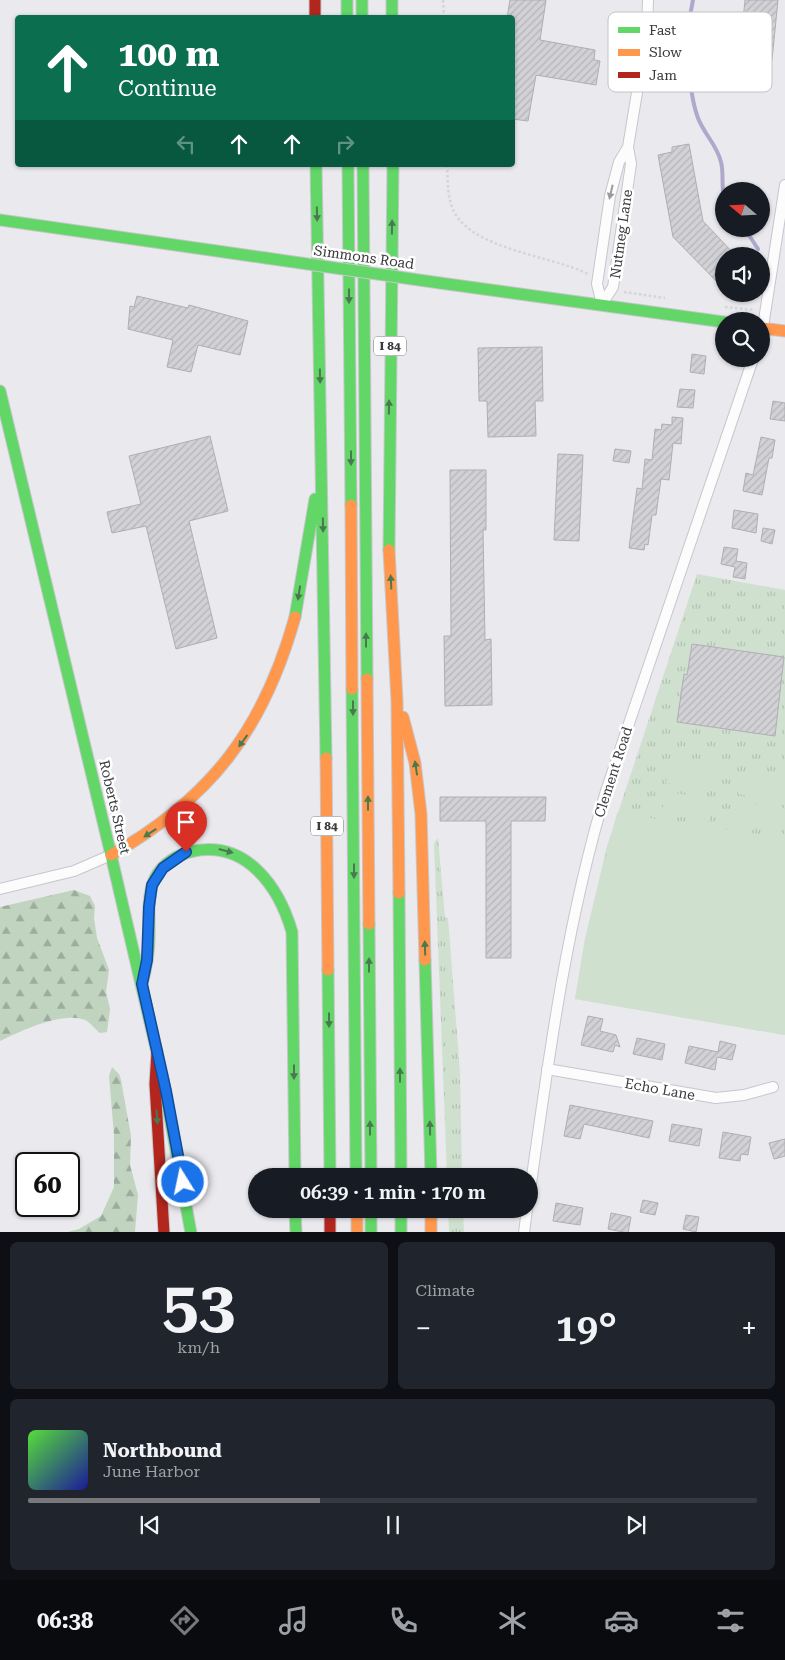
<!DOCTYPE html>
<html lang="en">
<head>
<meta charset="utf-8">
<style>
	:root { --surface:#171b24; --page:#20242c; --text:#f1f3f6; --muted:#9ea1a6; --line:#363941; --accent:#77777c }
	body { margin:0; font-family:"Roboto Serif",serif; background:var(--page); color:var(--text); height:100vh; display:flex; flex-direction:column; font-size:19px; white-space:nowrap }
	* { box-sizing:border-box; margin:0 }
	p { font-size:16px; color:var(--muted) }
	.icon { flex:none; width:28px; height:28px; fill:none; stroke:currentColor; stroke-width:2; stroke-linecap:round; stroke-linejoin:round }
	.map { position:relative; height:1232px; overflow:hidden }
	.drawer { display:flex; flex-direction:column; gap:10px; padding:10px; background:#0d0f14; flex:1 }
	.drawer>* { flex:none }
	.guide { position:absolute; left:15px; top:15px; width:500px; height:152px; border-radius:5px; box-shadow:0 1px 4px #0004; background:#0b6e4f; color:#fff; overflow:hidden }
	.needle { width:32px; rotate:289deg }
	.buttons { position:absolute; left:715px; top:182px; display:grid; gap:10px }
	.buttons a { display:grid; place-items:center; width:55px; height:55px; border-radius:50%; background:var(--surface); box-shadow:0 1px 4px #0004; font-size:25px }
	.speed { position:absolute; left:15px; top:1152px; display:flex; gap:10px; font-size:25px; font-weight:700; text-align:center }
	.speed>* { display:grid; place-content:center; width:65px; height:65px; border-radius:50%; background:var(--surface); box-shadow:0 1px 4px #0004; line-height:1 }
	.speed .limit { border:2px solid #111; border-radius:8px; background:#fff; color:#111 }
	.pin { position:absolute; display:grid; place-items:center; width:42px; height:42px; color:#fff; margin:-51px -21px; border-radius:50% 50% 50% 0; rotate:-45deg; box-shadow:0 0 5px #0007 }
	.pin .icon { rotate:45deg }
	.me { position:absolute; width:55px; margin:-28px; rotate:350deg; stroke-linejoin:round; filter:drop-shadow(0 0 4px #0008) }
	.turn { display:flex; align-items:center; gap:18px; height:105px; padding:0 20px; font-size:22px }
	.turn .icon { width:65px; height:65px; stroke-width:2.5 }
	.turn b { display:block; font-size:35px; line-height:42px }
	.lanes { display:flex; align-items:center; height:48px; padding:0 20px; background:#0003; justify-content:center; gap:25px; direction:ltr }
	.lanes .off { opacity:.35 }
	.big { font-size:38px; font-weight:600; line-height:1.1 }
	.drawer .card { flex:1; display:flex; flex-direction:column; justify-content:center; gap:8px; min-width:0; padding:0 18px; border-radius:8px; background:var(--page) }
	.drawer .dial { align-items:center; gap:0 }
	.dial b { font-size:65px; line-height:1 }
	.song { display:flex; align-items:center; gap:15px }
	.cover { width:60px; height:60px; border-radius:8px; background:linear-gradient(135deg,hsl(110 70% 55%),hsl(240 70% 35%)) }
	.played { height:5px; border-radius:2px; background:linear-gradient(90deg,var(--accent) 40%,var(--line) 40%) }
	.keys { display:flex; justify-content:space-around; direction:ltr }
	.heat { display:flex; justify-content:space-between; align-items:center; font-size:28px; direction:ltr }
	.drawer .tiles { flex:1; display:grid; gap:10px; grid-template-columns:1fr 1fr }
	.card:last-child { grid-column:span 2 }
	.trip { position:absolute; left:248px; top:1168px; width:290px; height:50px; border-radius:25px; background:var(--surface); box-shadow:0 1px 4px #0004; font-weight:600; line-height:50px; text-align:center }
	.tabs { display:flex; height:80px; justify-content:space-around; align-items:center; background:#090b0e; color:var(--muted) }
	.tabs .icon { width:35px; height:35px }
	.tabs .active { color:var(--accent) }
	.tabs b { font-size:22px; color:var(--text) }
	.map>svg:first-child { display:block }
	.grass { fill:url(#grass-tufts) }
	.forest { fill:url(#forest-firs) }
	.garden { fill:#cfe1ce }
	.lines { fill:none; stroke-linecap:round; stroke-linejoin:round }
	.stream { stroke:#aea9cc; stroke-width:4 }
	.building { fill:url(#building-hatch); stroke:#afafb3 }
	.street-casing { stroke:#c7c6cb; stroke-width:12 }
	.fast-casing { stroke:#c7c6cb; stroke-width:13 }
	.slow-casing { stroke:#c7c6cb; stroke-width:13 }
	.jam-casing { stroke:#c7c6cb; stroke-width:13 }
	.path { stroke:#d5d5d6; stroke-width:2.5; stroke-dasharray:2.5 2.5; stroke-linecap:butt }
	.street { stroke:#fcfcfc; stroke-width:10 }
	.fast { stroke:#63d668; stroke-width:11 }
	.slow { stroke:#ff974d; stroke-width:11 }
	.jam { stroke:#b3261e; stroke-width:11 }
	.fast-bridge-casing { stroke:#c7c6cb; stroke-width:13; stroke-linecap:butt }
	.fast-bridge { stroke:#63d668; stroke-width:11 }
	.oneway { fill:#9b9b9d }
	.oneway2 { fill:#4a784f }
	.route-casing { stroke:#114b97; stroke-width:12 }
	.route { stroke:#1a73e8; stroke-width:9 }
	.labels { text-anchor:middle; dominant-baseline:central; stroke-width:5; stroke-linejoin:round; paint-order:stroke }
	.shield { fill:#fff; stroke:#757578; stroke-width:1 }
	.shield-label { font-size:12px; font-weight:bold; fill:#3a3a3e }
	.street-label { font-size:14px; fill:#3a3a3e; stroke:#fff }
	.key { fill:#fff; stroke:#c4c4c5; stroke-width:1 }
	.key-label { font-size:14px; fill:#3a3a3e }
</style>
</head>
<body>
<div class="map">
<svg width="785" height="1233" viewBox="0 0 785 1233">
	<defs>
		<pattern id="grass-tufts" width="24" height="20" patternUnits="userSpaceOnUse" patternTransform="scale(1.25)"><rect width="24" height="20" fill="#cfe1ce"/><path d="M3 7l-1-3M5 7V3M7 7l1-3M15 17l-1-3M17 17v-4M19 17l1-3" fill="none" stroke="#b2c2b2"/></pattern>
		<pattern id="forest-firs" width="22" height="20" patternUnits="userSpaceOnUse" patternTransform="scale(1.25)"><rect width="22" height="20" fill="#c0d4bf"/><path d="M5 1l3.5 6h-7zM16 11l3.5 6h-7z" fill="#9dad9d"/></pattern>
		<pattern id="building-hatch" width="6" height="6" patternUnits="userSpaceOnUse" patternTransform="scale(1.25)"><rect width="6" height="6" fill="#d2d1d6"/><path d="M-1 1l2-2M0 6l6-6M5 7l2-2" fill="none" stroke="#b5b4b9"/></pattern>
	</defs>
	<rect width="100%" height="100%" fill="#e9e9ee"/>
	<path class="grass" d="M697,574L785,590V1035L575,999L585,939L607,846Z
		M438,838L445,917L448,918L460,1072L462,1176H447L434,843Z
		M448,1209H463L464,1232H449Z"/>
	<path class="forest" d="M74,890L90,896L95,906L94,918L97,938L109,970L106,992L110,1009L107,1032L100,1033C95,1029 91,1023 85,1020C62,1011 21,1031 0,1041V907Z
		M112,1067L119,1074L121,1080L131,1136L130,1165L138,1195L135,1232H68L79,1229L101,1216L114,1187V1135L109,1076Z"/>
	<path class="garden" d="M669,761L717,767L714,789L666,783Z
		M741,772L785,778V800L738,794Z
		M665,792L712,798L709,821L662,814Z
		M737,802L784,808L782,830L734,824Z
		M617,813L785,838V1035L575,999L585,939Z"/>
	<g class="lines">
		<path class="stream" d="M693,0C686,31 687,88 698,118C704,134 717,145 721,162C724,173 721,185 724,196
			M745,229L758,249"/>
	</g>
	<path class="building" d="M510,0H546L540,40L595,50L594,60L600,61L596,85L536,75L528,121L512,119V18H507Z
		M745,0H778L772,60L757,59L756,64L739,61Z
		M689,144L703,221L736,256H724V289L673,237L658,155L672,152V147Z
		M137,296L188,308L189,305L248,321L240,355L198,345L191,372L167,367L173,340L128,329L130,306L134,307Z
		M542,347L543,401H535L536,436L488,437L487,401H479L478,348Z
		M692,354L706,356L704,374L690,372Z
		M680,389L695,390L693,408L677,407Z
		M773,401L785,403V421L770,419Z
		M672,417L683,418L681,444L673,443L669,480L661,479L656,515H652L648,545L645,544L644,550L629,548L637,488L642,489L645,459L652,460L655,429L661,430L662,424L672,425Z
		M210,436L228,511L189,521L217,638L176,649L146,526L112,533L107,512L141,504L129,456Z
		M761,437L775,440L772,458H769L762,495L743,491L746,473L753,475Z
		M615,449L631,451L629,463L613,461Z
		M558,454L583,455L579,541L554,540Z
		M450,470H486V530H483L485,640L491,639L492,705L445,706L444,636H451Z
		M734,510L758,514L756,533L732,528Z
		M763,528L775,530L772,544L761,541Z
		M724,547L738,549L736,561L747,563L745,579L733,577L735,567L721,564Z
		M692,644L784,657L775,736L677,722L684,674L687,675Z
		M440,797H546L545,821H511V958H486V821H440Z
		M588,1016L603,1019L600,1031L616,1035L620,1047L615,1045L613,1052L581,1045Z
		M637,1038L665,1044L662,1060L633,1054Z
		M720,1041L736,1045L732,1060L717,1057L715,1070L685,1063L689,1046L718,1052Z
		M570,1105L653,1121L649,1138L584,1124L580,1139L564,1136Z
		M672,1124L702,1129L699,1146L669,1141Z
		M723,1132L751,1137L748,1155L741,1154L740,1161L719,1158Z
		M785,1139V1156L774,1159L769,1143Z
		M643,1200L658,1203L655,1215L640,1212Z
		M556,1203L583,1208L580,1225L553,1221Z
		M611,1213L631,1217L628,1233L608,1229Z
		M686,1215L699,1217L696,1232L683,1229Z"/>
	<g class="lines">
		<defs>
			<path id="street" d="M602,304L613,287L631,164L628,147L647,32L648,0
				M602,304L597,284L610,196L619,162L628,147
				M762,333L785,185
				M0,889L74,871L111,855
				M547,1069L716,1098L744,1095L773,1087
				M529,1198C548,1062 566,924 606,791L753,359
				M524,1233L527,1209"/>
			<path id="fast" d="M347,0V18
				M362,0V18
				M392,0V18
				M316,165L326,758
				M348,165L351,505
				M363,165L367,679
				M0,220L266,258
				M440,283L724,322
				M0,391L111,855
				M389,550L393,165
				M295,617L315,499
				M352,689L356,1176
				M111,855L162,1074L191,1233
				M399,893L401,1176
				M369,924L371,1176
				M425,960L431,1176
				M328,970L330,1176
				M142,984C146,969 149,954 149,939C150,918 146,898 155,878C163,863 178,854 194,851C247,841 279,887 292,932L295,1176
				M295,1209L296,1233
				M371,1209V1233
				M401,1209V1233"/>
			<path id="slow" d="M761,328L785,331
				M351,505L352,689
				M389,550L397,701L399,893
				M367,679L369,924
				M403,717L415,763L421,814L425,960
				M326,758L328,970
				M111,855C212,798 264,728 295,617
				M357,1209V1233
				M431,1209V1233"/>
			<path id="jam" d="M315,0V18
				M157,1051L155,1084L164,1233
				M330,1209V1233"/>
		</defs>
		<use href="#street" class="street-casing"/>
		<use href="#fast" class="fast-casing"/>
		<use href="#slow" class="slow-casing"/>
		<use href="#jam" class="jam-casing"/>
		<path class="path" d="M443,0L444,18
			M447,165C448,179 447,194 452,207C467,249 550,255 588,274
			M624,292L665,298
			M725,307L755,310"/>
		<use href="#street" class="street"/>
		<use href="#fast" class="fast"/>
		<use href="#slow" class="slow"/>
		<use href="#jam" class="jam"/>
		<defs>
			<path id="fast-bridge" d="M266,258L440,283"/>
		</defs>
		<use href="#fast-bridge" class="fast-bridge-casing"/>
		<use href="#fast-bridge" class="fast-bridge"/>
	</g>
	<defs><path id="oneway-solid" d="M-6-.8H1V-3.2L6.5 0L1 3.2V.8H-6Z" transform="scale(1.25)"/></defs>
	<use class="oneway" href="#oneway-solid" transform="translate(611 192) rotate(103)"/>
	<g class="oneway2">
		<use href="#oneway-solid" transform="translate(317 214) rotate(89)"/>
		<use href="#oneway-solid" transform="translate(392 227) rotate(-89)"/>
		<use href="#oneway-solid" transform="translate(349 296) rotate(90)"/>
		<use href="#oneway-solid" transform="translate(320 376) rotate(89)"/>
		<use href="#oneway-solid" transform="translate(389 407) rotate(-89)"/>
		<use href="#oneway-solid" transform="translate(351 458) rotate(90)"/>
		<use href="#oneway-solid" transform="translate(323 525) rotate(89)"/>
		<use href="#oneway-solid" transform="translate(391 582) rotate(-93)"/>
		<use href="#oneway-solid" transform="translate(299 593) rotate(99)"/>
		<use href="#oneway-solid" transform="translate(366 640) rotate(-90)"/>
		<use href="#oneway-solid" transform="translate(353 708) rotate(90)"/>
		<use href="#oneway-solid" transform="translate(243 741) rotate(126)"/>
		<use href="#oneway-solid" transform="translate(416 768) rotate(-99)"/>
		<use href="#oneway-solid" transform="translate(368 803) rotate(-90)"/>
		<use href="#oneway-solid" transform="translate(150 833) rotate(147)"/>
		<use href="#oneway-solid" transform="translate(226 851) rotate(15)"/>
		<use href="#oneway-solid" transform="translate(354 871) rotate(90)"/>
		<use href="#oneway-solid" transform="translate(425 948) rotate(-92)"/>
		<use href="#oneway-solid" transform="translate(369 965) rotate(-90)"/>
		<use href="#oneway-solid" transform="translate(329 1020) rotate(90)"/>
		<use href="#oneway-solid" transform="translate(294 1072) rotate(90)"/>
		<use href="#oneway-solid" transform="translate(400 1075) rotate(-90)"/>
		<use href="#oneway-solid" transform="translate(157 1117) rotate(86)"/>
		<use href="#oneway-solid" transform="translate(370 1128) rotate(-90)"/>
		<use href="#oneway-solid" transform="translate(430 1128) rotate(-91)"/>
	</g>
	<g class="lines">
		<defs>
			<path id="route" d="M183,1182L166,1091L142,984L147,960L149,907L152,885L163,868L186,852"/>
		</defs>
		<use href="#route" class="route-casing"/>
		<use href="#route" class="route"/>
	</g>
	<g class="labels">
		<g class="shield">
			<rect x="374" y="336.5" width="32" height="19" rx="4"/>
			<rect x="311" y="816.5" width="32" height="19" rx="4"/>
		</g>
		<g class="shield-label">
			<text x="390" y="346">I 84</text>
			<text x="327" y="826">I 84</text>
		</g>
		<g class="street-label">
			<text transform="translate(621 234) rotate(-82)">Nutmeg Lane</text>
			<text transform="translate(364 257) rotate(8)">Simmons Road</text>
			<text transform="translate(613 772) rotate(-72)">Clement Road</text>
			<text transform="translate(115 807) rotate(77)">Roberts Street</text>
			<text transform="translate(660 1089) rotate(10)">Echo Lane</text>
		</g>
	</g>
	<rect x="608" y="12" width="164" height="80" rx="8" class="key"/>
	<rect x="618" y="27" width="22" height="6" fill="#63d668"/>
	<rect x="618" y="49" width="22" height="7" fill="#ff974d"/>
	<rect x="618" y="72" width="22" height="6" fill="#b3261e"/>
	<g class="key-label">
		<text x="649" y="35">Fast</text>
		<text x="649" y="57">Slow</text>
		<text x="649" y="80">Jam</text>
	</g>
</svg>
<div class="buttons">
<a><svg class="needle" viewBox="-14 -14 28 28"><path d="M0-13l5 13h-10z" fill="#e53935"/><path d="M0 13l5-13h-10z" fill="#9ea1a6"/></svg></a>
<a><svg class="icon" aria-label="sound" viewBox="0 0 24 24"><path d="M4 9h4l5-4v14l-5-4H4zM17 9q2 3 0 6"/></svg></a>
<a><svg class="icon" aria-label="search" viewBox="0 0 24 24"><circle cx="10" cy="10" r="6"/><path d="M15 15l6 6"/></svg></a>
</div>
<div class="speed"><div class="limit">60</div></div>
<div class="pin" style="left:186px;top:852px;background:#d93025"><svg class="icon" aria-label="arrive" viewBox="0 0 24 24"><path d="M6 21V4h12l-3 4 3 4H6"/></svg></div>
<svg class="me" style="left:183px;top:1182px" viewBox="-20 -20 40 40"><circle r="17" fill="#1a73e8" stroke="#fff" stroke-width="3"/><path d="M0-11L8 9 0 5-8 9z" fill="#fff"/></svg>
<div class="trip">06:39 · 1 min · 170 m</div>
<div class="guide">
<div class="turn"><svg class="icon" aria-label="ahead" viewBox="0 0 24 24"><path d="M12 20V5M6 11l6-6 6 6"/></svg><div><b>100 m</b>Continue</div></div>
<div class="lanes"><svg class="icon off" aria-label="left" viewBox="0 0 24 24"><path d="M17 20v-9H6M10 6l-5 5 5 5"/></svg><svg class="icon" aria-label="ahead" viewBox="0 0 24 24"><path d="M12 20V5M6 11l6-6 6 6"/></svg><svg class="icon" aria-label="ahead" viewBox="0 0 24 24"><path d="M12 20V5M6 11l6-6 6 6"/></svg><svg class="icon off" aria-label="right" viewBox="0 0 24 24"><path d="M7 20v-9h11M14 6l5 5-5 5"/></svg></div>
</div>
</div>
<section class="drawer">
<div class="tiles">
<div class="card dial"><b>53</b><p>km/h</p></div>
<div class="card"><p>Climate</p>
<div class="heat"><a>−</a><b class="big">19°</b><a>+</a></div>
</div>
<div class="card">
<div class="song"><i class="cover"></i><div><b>Northbound</b><p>June Harbor</p></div></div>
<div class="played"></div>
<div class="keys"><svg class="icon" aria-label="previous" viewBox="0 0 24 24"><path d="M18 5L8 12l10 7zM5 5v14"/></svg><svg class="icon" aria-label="pause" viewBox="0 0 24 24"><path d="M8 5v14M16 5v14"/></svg><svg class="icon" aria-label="next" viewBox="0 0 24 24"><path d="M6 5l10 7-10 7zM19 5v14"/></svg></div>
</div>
</div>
</section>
<nav class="tabs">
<b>06:38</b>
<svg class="icon active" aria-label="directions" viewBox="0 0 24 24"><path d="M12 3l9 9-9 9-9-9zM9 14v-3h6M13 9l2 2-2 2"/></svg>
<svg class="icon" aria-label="music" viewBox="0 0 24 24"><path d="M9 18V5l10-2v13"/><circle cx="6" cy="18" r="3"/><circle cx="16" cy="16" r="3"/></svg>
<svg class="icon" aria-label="phone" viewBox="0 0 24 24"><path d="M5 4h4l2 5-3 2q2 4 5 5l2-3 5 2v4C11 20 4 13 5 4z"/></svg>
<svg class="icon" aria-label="climate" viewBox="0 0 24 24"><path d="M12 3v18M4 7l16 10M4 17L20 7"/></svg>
<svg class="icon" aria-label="car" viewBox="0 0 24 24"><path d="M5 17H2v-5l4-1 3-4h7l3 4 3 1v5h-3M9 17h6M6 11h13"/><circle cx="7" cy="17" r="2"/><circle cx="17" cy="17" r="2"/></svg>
<svg class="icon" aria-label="filters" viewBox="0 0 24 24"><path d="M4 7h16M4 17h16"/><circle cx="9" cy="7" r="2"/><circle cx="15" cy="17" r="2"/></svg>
</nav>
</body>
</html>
